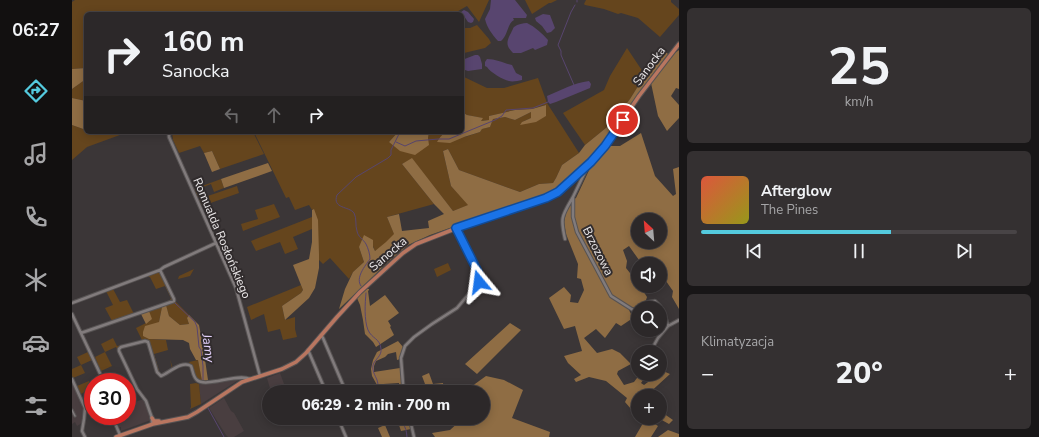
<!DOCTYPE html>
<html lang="pl">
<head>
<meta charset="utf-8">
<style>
	:root { --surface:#2c2829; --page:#343031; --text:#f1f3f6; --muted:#a6a6a8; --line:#484446; --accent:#54cade }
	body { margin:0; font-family:"Nunito Sans",sans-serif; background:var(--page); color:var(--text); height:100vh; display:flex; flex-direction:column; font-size:15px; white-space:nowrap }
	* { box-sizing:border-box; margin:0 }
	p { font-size:13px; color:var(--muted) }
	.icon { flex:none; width:22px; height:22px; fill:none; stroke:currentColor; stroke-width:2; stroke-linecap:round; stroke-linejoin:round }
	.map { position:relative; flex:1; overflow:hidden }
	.details { display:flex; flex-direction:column; gap:8px; padding:8px; background:#181617; width:360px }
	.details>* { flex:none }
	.hud { position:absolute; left:12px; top:12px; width:380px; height:122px; border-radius:6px; box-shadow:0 2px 10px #0003,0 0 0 1px var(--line); background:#2c2829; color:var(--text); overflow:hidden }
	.needle { width:26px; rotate:334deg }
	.buttons { position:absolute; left:559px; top:213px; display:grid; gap:8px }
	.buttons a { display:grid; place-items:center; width:36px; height:36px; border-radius:50%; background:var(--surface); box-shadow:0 2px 10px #0003,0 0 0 1px var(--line); font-size:20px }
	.speed { position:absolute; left:12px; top:373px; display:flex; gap:8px; font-size:20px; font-weight:700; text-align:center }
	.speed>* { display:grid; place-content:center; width:52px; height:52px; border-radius:50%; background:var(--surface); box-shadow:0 2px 10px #0003,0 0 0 1px var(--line); line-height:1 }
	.speed .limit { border:6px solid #d22; background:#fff; color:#111 }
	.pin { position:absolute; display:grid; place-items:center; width:34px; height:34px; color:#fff; margin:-17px; border:2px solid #fff; border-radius:50%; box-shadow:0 1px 4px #0007 }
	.me { position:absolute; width:44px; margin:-22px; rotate:344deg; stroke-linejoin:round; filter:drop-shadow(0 0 3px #0008) }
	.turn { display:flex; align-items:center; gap:14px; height:84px; padding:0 12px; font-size:18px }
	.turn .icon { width:52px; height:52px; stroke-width:2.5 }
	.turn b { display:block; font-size:28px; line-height:34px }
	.lanes { display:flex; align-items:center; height:38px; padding:0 12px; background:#0003; justify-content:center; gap:20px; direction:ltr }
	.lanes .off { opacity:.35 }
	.big { font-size:30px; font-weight:800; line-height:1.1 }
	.details .card { flex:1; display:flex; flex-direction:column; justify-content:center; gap:6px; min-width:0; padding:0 14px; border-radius:6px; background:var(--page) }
	.details .dial { align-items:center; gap:0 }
	.dial b { font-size:52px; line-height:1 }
	.song { display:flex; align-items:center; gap:12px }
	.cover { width:48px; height:48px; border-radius:6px; background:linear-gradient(135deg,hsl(10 70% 55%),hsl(60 70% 35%)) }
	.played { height:4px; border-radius:2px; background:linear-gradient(90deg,var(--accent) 60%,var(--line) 60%) }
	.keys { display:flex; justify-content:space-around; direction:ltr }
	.heat { display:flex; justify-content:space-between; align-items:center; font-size:22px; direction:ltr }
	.trip { position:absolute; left:190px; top:385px; width:228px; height:40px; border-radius:20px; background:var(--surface); box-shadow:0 2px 10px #0003,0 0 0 1px var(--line); font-weight:800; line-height:40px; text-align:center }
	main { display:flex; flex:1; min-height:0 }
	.tab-bar { display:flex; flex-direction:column; width:72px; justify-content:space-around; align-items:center; background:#121010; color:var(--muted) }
	.tab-bar .icon { width:28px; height:28px }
	.tab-bar .current { color:var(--accent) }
	.tab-bar b { font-size:18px; color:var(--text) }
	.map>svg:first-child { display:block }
	.built { fill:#493e40 }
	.green { fill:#65451d }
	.forest { fill:#8f6d44; fill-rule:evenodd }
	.water { fill:#58456f }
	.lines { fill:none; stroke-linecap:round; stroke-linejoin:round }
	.stream { stroke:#58456f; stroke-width:1 }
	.pedestrian-casing { stroke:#575353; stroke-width:3.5 }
	.minor-casing { stroke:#575353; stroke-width:4.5 }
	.primary-casing { stroke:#575353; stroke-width:5.5 }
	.pedestrian { stroke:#817b7c; stroke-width:1.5 }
	.minor { stroke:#817b7c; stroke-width:2.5 }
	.primary { stroke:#b97660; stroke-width:3.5 }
	.route-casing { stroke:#114b97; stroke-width:10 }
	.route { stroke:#1a73e8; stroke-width:7 }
	.labels { text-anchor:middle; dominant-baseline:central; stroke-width:4; stroke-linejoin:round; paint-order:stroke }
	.street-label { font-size:12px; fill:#edeaeb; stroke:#312c2d }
	.water-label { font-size:13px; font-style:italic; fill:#e3d1fb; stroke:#312c2d }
</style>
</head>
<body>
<main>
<nav class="tab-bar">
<b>06:27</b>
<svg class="icon current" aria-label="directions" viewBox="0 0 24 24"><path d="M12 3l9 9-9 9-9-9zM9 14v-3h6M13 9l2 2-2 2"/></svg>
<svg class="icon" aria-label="music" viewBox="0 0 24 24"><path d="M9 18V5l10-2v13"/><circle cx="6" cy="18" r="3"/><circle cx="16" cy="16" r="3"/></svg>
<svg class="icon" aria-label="phone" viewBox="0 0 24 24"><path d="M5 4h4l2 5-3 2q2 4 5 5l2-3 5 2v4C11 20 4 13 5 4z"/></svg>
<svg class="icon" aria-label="climate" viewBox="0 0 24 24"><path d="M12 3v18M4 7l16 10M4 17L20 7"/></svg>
<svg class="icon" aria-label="car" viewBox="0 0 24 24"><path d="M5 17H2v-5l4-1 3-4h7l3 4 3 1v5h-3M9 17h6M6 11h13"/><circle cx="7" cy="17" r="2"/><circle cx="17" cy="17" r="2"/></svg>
<svg class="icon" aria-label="filters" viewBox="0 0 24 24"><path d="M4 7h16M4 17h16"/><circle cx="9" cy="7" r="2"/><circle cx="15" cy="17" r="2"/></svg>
</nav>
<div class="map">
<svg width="607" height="437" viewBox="0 0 607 437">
	<rect width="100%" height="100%" fill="#3b3637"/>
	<path class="built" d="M208,373L215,392H199L195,378Z
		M163,379H168L129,404L127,384Z
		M0,384L12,408L10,423L5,426L3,422L0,424Z
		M152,398L159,411L162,413L172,431L162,437H156L154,435L137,408Z
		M72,399L79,420L49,431V427H47L42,416H55V403L56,402L57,404Z"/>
	<path class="green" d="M3,0H417L407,22L395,6L381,14H277L276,13L274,14H14V68L0,69V2Z
		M453,0H485L479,3H477L460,14Z
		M514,0H599V2L607,9V15L588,37L566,18L549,13L546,14L532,9L513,5L512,4Z
		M405,25L417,39L419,43L413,48L392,53L390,52V33L392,28H398Z
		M555,48L573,75L558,99L540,123L513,145L491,113L532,90L538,76Z
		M390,76L415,88H432L466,78L475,103L507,153L490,165L484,178L481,183L467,184L448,192L387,170L376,149L371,151L379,186L397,205L381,211L340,159L330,164L362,204L315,217L324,238L303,251L300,244L287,247L292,262L281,272L277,279L258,258L251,264L247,260V254L241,209L240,210L237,205L223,210L217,197L214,198L182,132H326L317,142L356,138L357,132H374L370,134L393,137L408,132L410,129L418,127L421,119L433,117L443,120L459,112V118L450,122L474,116L473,105L460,109L443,110L417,116V120L408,121L410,118L395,115L390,112Z
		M14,79V101L0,98V89Z
		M0,125L14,130V132H56L15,147L0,160Z
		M100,132H181L192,154L148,169L140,151L132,153L128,146L107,153L101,140Z
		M149,179L152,188L142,192L139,184L124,190L127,197H126L122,189Z
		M165,186L167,193L130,206L127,199Z
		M202,204L208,217L171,231L169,224L186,219L183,210Z
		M240,217V229L221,237L226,249L213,254L208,242L184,251L179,241Z
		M376,263L379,270L365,277L362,269Z
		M122,269L118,276L106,279L107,276Z
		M87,271L101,299L96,302V301L98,300L99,298L93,286L84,289L78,277H77L76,275Z
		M229,285L231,290L229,293L210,306L213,320L223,317V329L225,337L211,340L208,329L196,332L192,314L179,320L175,307Z
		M41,289L48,302L55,300L62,314L40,321L33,308L41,305L34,291Z
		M103,301L117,315L115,318L117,324L108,325L97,316L94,306L90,307L87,322L77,339L94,340L96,350L82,354L88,374L91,375L100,369L98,359L101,369L90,375L87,373L78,343L76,341L57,344L70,340L64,328L78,321L77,311L64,316L63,315Z
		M41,338L45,346L50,345L47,347L46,349L48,355L44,347L33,352L40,366L29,371L23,357L33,352L29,344Z
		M16,352L20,360L9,365L13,373L1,378L0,376V369L9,365L5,357Z
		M126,360L130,380H136L135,381C123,382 122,374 118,364L117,362Z
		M43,374L46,381L44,382H34L33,378Z
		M17,381L20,388L9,394L5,386Z
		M124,383L127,384L129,404L118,409L119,407L118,384Z"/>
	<path class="forest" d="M591,49L596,54L566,94L537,138L519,157L506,168L483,191L358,235L336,245L316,262L267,309L273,289L281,272L292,262L287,247L292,235L301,240V247L303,251L314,242L322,234L315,217L327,214L330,231L357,228L356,221L372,214L362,204L330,164L340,158L381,211L396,205L379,186L371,151L376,149L387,170L448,192L467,184L481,183L484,178L490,165L507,153L513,145L540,123L558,99L573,75Z
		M607,50V89L604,88L599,96L607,105V118L595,131L586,116L579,83L603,53Z
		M14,68V79L0,89V69Z
		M0,98L14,101V130L0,125Z
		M474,105V116L464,122L448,125L450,122L459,118V112L443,120L433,117L421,119L418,127L410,129L408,132L392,137L378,143L365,142C373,129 375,132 390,132V112L395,115L411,118L409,121L417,120V116L443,110L460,109Z
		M326,132H357L356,138L357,145L343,155L328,151L317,142Z
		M569,133L583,176L601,196L604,194L601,169L607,167V309L600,297L601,291L589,274H588V264H567V260L557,246L551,250L555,261L554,268L566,283V286H568L575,297L573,303L557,310L561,318L549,326L544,323L533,338L524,329L512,338L525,353L540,349L548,353L559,364L546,371L545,374L552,385L562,382L568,374H574V376L569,383L572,385L591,371L598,374L574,396H566V403L559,409L553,402L555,398L534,381L517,377L504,382L502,379L509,375L496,363L492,356L510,351L503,326L492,329L477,298L492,287L499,295L498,302L506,303L512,290L509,279L505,278L506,264L494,234L492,222L495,209L500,200L504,198L520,164L536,146H548ZM566,220H588V242H566Z
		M140,151L148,169L140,172L132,153Z
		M196,163L200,171L152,188L149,179Z
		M242,209L246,220L247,254V268L243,288L237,298L213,320L210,306L229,293L231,290L221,265L237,259L240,242V210Z
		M295,289H297V290L296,291L298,306L313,295L327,313L316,321L319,326L318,327L322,335L304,347L301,342L293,334L291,320L288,305L285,298Z
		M94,305L97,316L108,325L117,324L115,318L117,315L127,325L131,346L136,380L130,381L126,360H124L118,349L117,343L111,340L77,339L71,336V332L73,326L87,322L90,307Z
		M77,311L80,319L74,324L69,314Z
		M438,323L449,330L405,374L393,364Z
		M326,341L331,347L328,359L325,360L324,352L316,354L313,357L304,361L302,366V372L328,368L330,383V387H327V383L311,384L309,392H300L304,388L305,385L300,376L299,369L301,360L305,352Z
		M357,373L361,384L371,383L372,392H356L350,376Z
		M414,376L432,380L451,390L440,418L478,432L477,437H363L360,433L378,430L388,421L413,420L411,418V392H391L396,389Z
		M588,411L601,420L597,424L586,418H588Z
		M313,418H334L339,429L329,431L327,425H314L313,423Z
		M574,418H580L578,421L586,426L579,437H563Z
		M313,425L318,437H310L306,428Z
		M596,430L607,434V437H586Z"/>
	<path class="water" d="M419,0H443L455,15L454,18H441L442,20C435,24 436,35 429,41H426C420,34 415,28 413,19L418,9Z
		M392,10L396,12L402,19L401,22L399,23L396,22L392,16L390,17V14H386Z
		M471,14L478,15L483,28L479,32L475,33L470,26L464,21L463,18Z
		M455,23C463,27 470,33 476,40L475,45L463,50L461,48L449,53H441C434,46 434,42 439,33C440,31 441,28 442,27C446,24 451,23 455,23Z
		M403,55H406L408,57L410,64V69L396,71L390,69V60Z
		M415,59C424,59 431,63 440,65L444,73L450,76V80C446,81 440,82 437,81C431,80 418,72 415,67L413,66V62Z
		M517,81L519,84L518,88L484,102L478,104L476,102L475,96C489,90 502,83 517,81Z"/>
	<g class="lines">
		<path class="stream" d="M505,2V0
			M502,85L489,55V51L486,45L499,12L503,5
			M324,142L333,146L344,141L366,139H377L423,120L430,116L434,110L461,108L476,102
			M289,286C283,278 293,266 298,259C298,254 296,248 294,244C291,239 286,237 285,231C283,226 285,218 282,213C277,206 260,209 265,195L284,177L316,158L319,155V150L328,132
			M294,293C293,303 292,320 296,330C300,339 308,338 309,349C310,356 303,359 301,365C300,371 303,375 305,380C306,384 307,388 307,392
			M103,303L123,322L125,327L127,347L129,350L131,366V380
			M136,408L152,437
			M319,418L320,419C331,423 334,424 335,437"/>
		<defs>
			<path id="pedestrian" d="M0,410L3,416"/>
			<path id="minor" d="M97,132V137L164,288L188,376
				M515,166L514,170L501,197V217L505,232L539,296L561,310L577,302L583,301C591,307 593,316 596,326
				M493,239C488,217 490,216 501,197
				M0,303L88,270L92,267L144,243
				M0,314L32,382
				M9,333L102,301V299L88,270
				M249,335L251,338L274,392
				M581,347L586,338L596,326L607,320
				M236,350L254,392
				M0,379L13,408L12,419L10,431L13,437
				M330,392L331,384L329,358L333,346L342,337L360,324L385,308L407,282V278L406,272L385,228
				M40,416L48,435
				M266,418L274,437
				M335,418L339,424L342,437
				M80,424V418L74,401L65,389L47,351V349L49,347L73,341L76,342L85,372L89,376C97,373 110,360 119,366C121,371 121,377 125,380C134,388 165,373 178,379"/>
			<path id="primary" d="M80,418L82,421H87
				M44,437L81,424L116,417L125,412L170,382L210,369L224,362L234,353L265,317L288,292L331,253L344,244L385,228L474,198L484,193L489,190L519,162L533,146L567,96L607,44"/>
		</defs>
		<use href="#pedestrian" class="pedestrian-casing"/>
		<use href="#minor" class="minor-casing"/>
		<use href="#primary" class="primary-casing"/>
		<use href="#pedestrian" class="pedestrian"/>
		<use href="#minor" class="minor"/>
		<use href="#primary" class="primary"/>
	</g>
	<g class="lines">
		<defs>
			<path id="route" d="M407,282V278L406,272L384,228L474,198L486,192L519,162L533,146L551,120"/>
		</defs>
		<use href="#route" class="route-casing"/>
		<use href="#route" class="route"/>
	</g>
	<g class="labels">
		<g class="street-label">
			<text transform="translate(577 66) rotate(-53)">Sanocka</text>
			<text transform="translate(150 238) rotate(67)">Romualda Rosłońskiego</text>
			<text transform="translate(526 251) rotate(63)">Brzozowa</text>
			<text transform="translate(316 254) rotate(-41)">Sanocka</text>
		</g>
		<g class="water-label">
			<text transform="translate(136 348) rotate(83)">Jamy</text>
		</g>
	</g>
</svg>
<div class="buttons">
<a><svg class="needle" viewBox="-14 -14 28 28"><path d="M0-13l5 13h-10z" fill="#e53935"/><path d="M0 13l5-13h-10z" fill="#a6a6a8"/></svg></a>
<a><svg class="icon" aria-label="sound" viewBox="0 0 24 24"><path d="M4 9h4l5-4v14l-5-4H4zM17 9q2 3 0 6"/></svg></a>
<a><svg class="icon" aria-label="search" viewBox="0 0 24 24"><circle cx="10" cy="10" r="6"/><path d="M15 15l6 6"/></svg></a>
<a><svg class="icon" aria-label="layers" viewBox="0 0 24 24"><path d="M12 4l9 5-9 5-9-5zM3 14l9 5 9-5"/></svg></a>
<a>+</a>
</div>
<div class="speed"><div class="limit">30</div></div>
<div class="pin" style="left:551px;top:120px;background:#d93025"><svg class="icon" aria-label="arrive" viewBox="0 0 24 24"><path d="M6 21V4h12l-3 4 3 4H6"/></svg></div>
<svg class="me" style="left:407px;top:282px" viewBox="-20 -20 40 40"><path d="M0-17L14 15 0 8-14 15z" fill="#1a73e8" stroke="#fff" stroke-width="4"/></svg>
<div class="trip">06:29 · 2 min · 700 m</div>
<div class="hud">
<div class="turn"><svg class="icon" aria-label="right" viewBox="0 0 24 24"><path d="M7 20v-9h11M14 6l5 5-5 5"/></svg><div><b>160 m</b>Sanocka</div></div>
<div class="lanes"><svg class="icon off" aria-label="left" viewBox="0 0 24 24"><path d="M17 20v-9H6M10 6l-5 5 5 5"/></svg><svg class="icon off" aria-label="ahead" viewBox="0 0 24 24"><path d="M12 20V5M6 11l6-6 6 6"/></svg><svg class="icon" aria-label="right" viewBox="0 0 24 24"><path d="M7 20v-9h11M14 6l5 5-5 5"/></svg></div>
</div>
</div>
<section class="details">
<div class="card dial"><b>25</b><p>km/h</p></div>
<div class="card">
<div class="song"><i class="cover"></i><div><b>Afterglow</b><p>The Pines</p></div></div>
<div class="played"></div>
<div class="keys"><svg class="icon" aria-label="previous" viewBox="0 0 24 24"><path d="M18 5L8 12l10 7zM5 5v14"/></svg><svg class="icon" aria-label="pause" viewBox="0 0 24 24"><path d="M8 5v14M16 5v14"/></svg><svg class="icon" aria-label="next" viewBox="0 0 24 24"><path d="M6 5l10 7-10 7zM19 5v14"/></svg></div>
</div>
<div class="card"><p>Klimatyzacja</p>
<div class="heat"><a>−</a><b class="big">20°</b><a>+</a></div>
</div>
</section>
</main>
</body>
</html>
